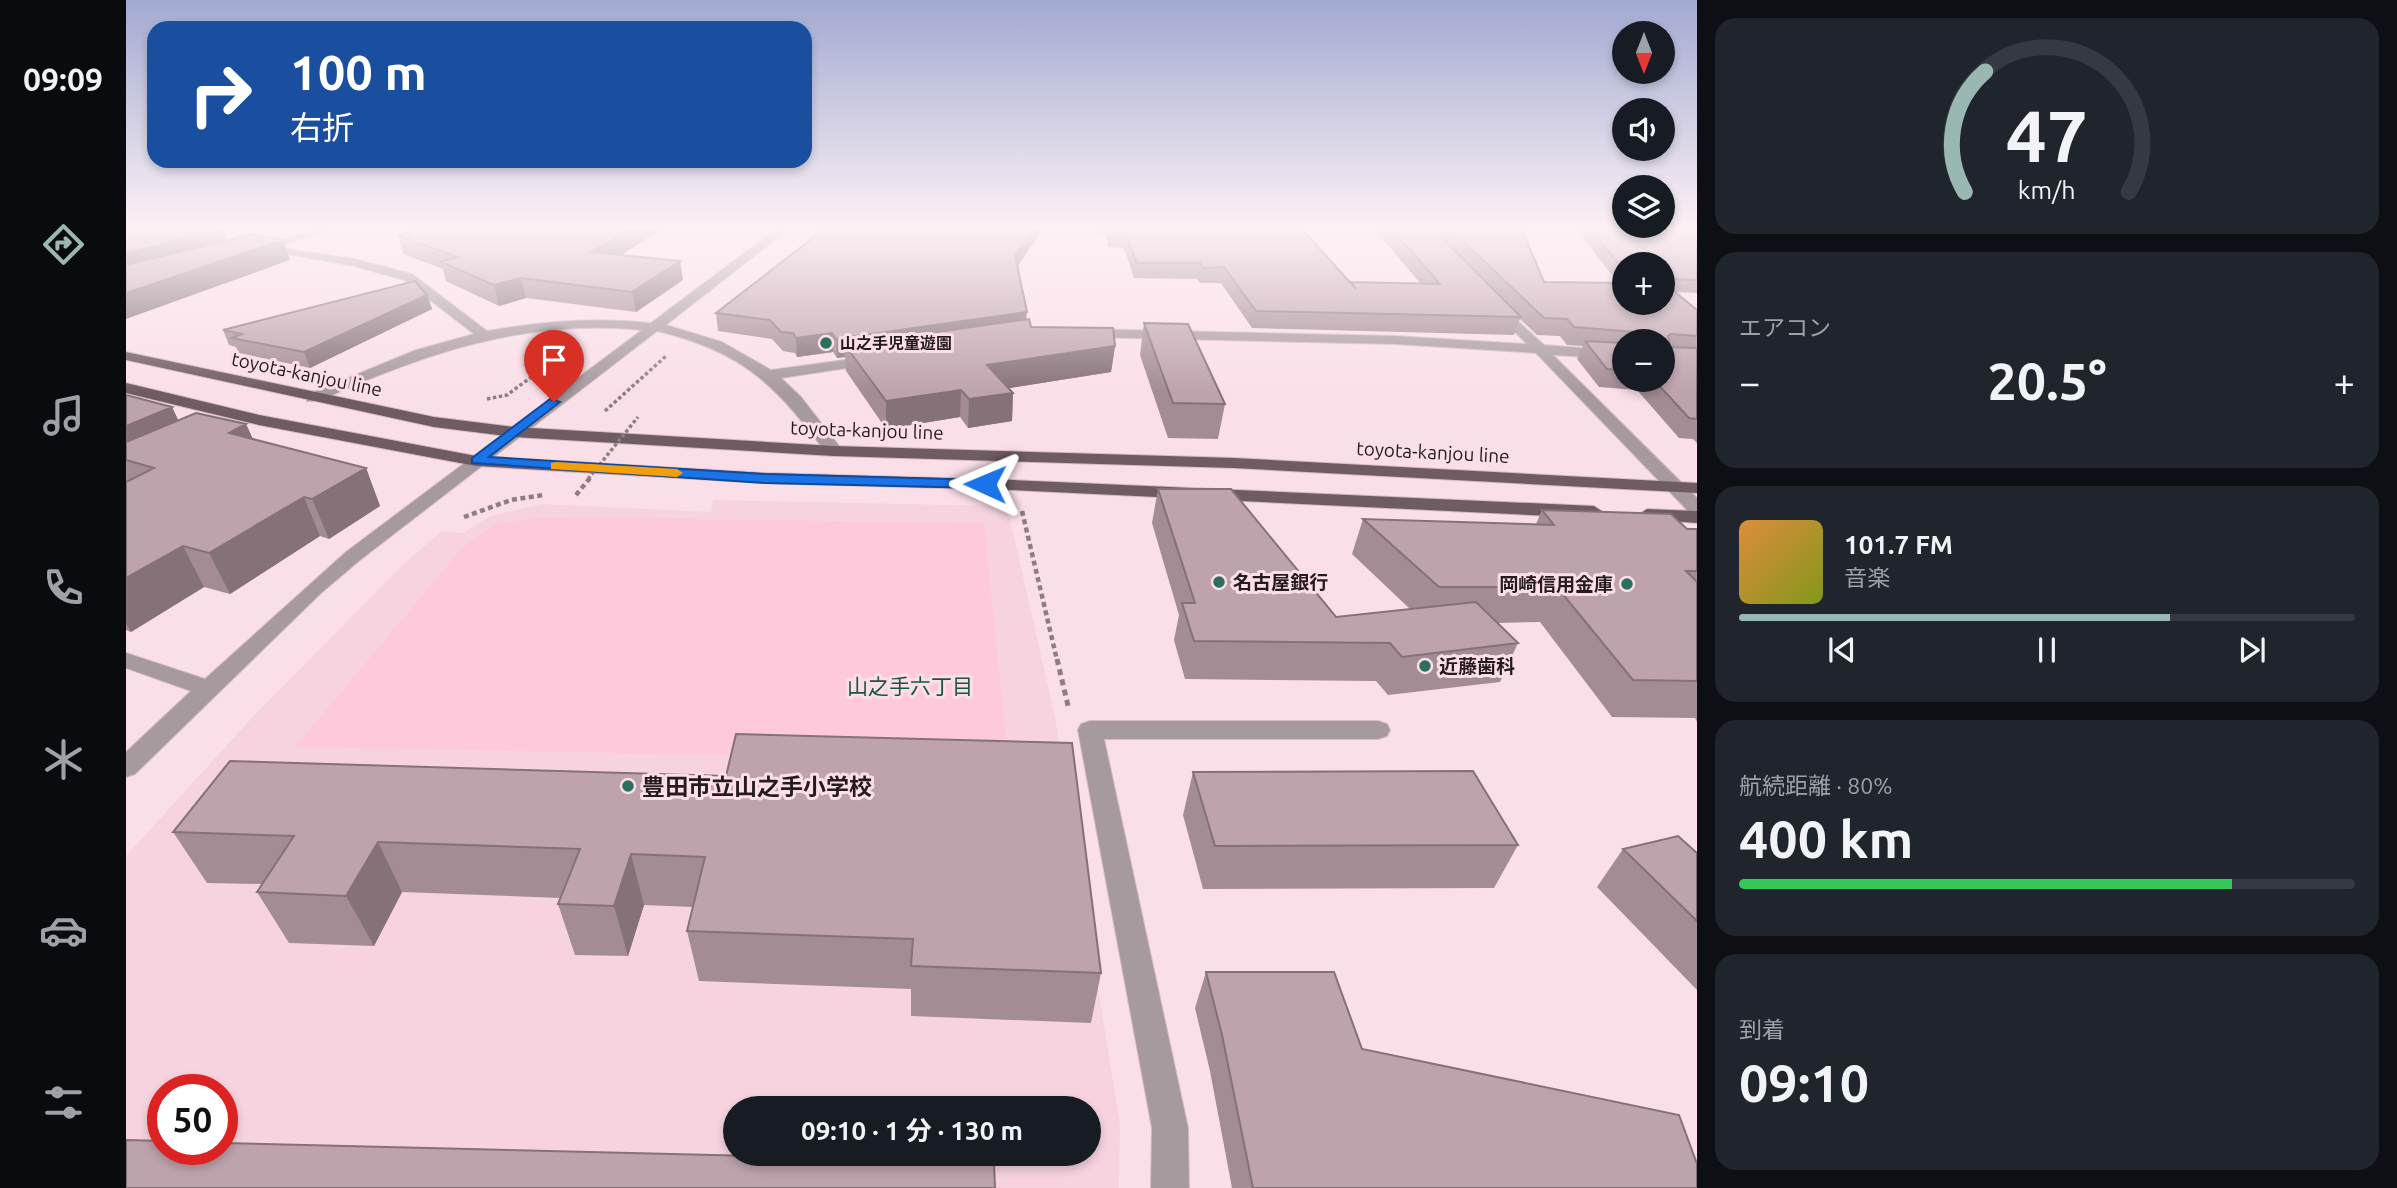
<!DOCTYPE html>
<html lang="ja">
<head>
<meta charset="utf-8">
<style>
	:root { --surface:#171b24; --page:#20242c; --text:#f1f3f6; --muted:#9ea1a6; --line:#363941; --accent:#99b8b2 }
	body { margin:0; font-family:Ubuntu,"Noto Sans JP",sans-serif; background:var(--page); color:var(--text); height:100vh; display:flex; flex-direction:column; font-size:26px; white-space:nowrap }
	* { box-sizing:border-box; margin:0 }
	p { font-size:23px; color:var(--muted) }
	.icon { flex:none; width:38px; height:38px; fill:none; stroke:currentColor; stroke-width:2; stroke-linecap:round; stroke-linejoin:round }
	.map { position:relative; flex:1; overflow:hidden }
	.sheet { display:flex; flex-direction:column; gap:18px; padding:18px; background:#0d0f14; width:700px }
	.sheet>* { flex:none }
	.guide { position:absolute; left:21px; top:21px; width:665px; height:147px; border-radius:21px; box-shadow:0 4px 10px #0003; background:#1a4fa0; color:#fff; overflow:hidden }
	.needle { width:46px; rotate:180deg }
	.tools { position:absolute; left:1486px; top:21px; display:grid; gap:14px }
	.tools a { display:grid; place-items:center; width:63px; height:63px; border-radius:50%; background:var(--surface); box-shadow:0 4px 10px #0003; font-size:35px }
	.speed { position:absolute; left:21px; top:1074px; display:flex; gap:14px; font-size:35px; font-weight:700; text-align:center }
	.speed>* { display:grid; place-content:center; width:91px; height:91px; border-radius:50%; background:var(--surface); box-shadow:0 4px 10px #0003; line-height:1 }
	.speed .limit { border:10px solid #d22; background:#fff; color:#111 }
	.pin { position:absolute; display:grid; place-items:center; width:60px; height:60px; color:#fff; margin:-72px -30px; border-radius:50% 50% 50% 0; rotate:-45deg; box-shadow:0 0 7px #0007 }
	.pin .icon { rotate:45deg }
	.me { position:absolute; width:77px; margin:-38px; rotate:271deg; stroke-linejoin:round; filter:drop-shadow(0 0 5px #0008) }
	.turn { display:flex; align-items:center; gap:24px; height:147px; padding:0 28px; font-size:32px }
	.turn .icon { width:91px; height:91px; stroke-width:2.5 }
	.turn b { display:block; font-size:49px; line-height:60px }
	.big { font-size:52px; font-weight:700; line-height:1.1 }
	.sheet .card { flex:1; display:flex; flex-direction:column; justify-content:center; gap:10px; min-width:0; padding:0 24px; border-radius:21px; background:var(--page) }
	.sheet .dial { align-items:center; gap:0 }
	.dial svg { height:182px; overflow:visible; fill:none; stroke:var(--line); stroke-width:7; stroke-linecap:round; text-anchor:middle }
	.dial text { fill:var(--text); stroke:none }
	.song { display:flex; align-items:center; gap:21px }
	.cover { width:84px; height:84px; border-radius:10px; background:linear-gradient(135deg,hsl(30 70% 55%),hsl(70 70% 35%)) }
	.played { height:7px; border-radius:4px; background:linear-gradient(90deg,var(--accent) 70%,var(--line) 70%) }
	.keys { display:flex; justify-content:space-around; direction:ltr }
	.heat { display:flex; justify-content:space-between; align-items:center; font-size:38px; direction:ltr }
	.charge { height:10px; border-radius:5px; background:linear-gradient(90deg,#34c759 80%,var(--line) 0) }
	.trip { position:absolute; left:597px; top:1096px; width:378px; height:70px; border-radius:35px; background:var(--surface); box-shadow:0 4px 10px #0003; font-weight:700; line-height:70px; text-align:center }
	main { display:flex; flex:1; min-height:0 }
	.tab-bar { display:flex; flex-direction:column; width:126px; justify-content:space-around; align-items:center; background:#090b0e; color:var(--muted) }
	.tab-bar .icon { width:49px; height:49px }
	.tab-bar .selected { color:var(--accent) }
	.tab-bar b { font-size:32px; color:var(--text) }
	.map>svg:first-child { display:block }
	.built { fill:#f7d3e0; fill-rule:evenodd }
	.green { fill:#ffc9dc }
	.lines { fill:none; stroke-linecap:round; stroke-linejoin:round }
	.minor-casing { stroke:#d4bcc4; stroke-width:2 }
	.major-casing { stroke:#d4bcc4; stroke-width:2 }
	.path-far2 { stroke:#907d84; stroke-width:3.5; stroke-dasharray:3.5 2.5; stroke-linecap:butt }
	.path-far1 { stroke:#907d84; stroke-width:4.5; stroke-dasharray:5 3.5; stroke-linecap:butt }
	.path { stroke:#907d84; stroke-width:5; stroke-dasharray:6 4.5; stroke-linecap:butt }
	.minor { fill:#a69a9e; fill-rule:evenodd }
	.major { fill:#6f5b62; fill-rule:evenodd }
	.path-bridge-far1 { stroke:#907d84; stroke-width:3.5; stroke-dasharray:3.5 2.5; stroke-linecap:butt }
	.path-bridge { stroke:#907d84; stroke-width:4.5; stroke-dasharray:5 3.5; stroke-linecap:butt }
	.wall { fill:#a38c94; fill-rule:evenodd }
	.shaded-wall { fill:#857278 }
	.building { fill:#bea3ac; stroke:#857278; stroke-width:2 }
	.route { fill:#1a73e8; stroke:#114b97; stroke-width:2 }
	.slow { fill:#f59e0b }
	.poi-dot { fill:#2d6f5f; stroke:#fbdfe8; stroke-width:2.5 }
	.labels { text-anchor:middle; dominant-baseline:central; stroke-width:6; stroke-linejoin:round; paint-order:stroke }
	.far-poi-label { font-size:16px; font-weight:bold; fill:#251b1f; stroke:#fbdfe8; text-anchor:start }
	.street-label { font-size:19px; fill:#251b1f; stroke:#fbdfe8 }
	.poi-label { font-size:19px; font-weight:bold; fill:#251b1f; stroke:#fbdfe8; text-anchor:start }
	.neighbourhood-label { font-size:21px; fill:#1c5145; stroke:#fbdfe8 }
	.near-poi-label { font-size:23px; font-weight:bold; fill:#251b1f; stroke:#fbdfe8; text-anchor:start }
</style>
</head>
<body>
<main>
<nav class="tab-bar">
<b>09:09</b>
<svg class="icon selected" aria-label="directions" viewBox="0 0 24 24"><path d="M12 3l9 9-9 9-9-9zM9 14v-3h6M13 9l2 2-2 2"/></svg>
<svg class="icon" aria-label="music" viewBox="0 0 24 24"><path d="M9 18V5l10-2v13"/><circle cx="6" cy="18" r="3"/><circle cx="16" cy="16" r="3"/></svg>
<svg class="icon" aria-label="phone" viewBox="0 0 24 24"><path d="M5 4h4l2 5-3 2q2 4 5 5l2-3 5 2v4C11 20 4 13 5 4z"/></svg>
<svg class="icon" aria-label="climate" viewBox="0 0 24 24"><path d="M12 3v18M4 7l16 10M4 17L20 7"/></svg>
<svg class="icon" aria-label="car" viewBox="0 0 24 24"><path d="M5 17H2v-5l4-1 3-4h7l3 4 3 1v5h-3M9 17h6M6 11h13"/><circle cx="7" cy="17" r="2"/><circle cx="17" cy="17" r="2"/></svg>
<svg class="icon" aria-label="filters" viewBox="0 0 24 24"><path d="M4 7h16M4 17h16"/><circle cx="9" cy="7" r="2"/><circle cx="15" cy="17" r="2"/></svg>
</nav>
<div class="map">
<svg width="1571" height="1188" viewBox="0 0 1571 1188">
	<rect width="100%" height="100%" fill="#fbdfe8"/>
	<path class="built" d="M587,500L877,506L884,519L929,717L994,1125L993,1188H0V856L132,711L283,559L316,531L337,533L362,517L415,504L585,512ZM37,1090H96V1150H37ZM609,1108H962V1153H609Z"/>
	<path class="green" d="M416,517L858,523L882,760L169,747L335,549L369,524Z"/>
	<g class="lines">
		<defs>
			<path id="minor" d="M199,227H216L148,247L229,259L286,274L361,331C417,321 469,317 525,323L653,227H665L540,325L596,342L645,370L748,356L755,360L748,364L655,378L675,397L717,451L708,456L702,455C650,386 619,352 531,331L234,560L195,593L9,774L0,777V752L65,691L0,668V653L79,679L220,552L516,330C401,318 296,354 193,401H181V395L290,350L348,334L278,280L228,266L127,248Z
				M1371,302L1418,345L1498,351V359L1427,355L1571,498V515L1564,513L1410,353L1269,344L960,337L953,333L960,329L1269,336L1401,344L1366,309L1364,306Z
				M964,721H1252L1261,724L1264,730L1261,736L1252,739H978L1062,1128L1063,1188H1025L1026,1128L952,730L955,724Z"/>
			<path id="major" d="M0,352L308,417L388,427L708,446L1108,458L1571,483V493L1108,468L708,456L388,437L308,427L0,360Z
				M0,383L133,415L350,456L639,473L887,480L1468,506L1477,512L1468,518L887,490L639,483L350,466L133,425L0,393Z
				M1521,509L1571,511V523L1514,519L1512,515Z"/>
		</defs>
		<use href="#minor" class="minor-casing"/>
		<use href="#major" class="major-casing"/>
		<path class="path-far2" d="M361,399L381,395L439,352
			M479,411L540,356"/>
		<path class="path-far1" d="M896,511L931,660
			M338,517L385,500L417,495"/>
		<path class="path" d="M931,659L943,710"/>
		<use href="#minor" class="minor"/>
		<use href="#major" class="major"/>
		<path class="path-bridge-far1" d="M462,479L512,417"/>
		<path class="path-bridge" d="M450,495L464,478"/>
	</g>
	<path class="wall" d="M288,227H539L495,255L554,261L557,280L510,312L400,298L373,306L320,281L317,269L277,254L272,235L294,229Z
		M969,227H1226L1225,228H1175L1225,282L1294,283L1247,227H1395L1418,282L1492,283L1449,227H1571V293L1549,292L1571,310V443L1567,439L1553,438L1511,390L1473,387L1451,359L1457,346L1441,345L1434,336L1411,335L1394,319L1388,335L1126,328L1095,283H1074L1071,279L1008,278L998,248L982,247L980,236L969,235ZM1498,264H1536V303H1498ZM1498,341H1536V380H1498Z
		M891,267L900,319L905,327L989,346L985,372L883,388L887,393L886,421L842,428L834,417L760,429L720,371L719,357L711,358L707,352L671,357L669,353L657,351L646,339L592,331L590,313Z
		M301,295L306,309L184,368L113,353L110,347L103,345L97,330Z
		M1018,323L1099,404L1092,439L1042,438L1014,355Z
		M0,395L46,407L52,420L120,424L127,439L240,468L254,506L203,539L194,536L104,594L78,587L5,632L0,630Z
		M1032,489L1210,617L1284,609L1226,554L1237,519L1410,524L1416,510L1561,529H1571V722L1569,718L1486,717L1414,622L1371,623L1392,643L1374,682L1262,695L1250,681L1059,679L1048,640L1053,615L1026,523Z
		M1067,772L1392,845L1368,888L1077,889L1057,815Z
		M600,776L975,973L965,1023L785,1016V989L573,981L561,931L567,907L518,905L502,956L449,955L432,904L435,898L276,892L248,946L163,943L131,892L136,884L81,883L47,832Z
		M1497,849L1571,853V990L1471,887Z
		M1080,972L1236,1049L1571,1188H1106L1084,1071L1069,1008Z"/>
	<path class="shaded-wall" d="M507,227H539L468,272L465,252Z
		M908,227H918L888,272L889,255Z
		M97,229L105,249L0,276V253Z
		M157,240L164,260L0,319V293Z
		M554,261L557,280L510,312L506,292Z
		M395,278L400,298L373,306L368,285Z
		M301,295L306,309L184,368L178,352Z
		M901,312L899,331L719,345V357L711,358L710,339Z
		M706,333L707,352L671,357L670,338Z
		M989,346L985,372L859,392L861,365Z
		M835,390L834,417L760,429V401Z
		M887,393L886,421L842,428L843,399Z
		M46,407L63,443L0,460V426Z
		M120,424L136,461L103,433Z
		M240,468L254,506L203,539L186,499Z
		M178,497L194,536L104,594L83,553Z
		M57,546L78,587L5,632L0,623V578Z
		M252,842L276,892L248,946L220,896Z
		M505,854L518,905L502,956L488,906Z"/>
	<path class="building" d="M0,227H84L97,229L0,253Z
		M303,227H507L465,252L554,261L506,292L395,278L368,285L315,262L331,257L272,235Z
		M701,227H908L889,255L901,312L710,339L706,333L670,338L667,333L655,332L644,320L590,313Z
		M983,227H1174L1230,289L1225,282L1314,284L1264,227H1305L1395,317L1130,311L1098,267L1077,268L1074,263H1011L999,233L984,232Z
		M1322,227H1395L1418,282L1498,283V303H1536V283H1538L1571,310V336L1545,334L1542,336L1544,347L1571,348V419L1563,418L1528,380H1536V341H1506L1508,332L1448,327L1441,319L1418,318Z
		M1463,227H1571V280L1536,279V264H1498V270Z
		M126,234L157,240L0,293V265Z
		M289,281L301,295L178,352L106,338L116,334L97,330Z
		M903,319L905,327L987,328L989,346L861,365L887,393L843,399L835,390L760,401L719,345Z
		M1018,323L1062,324L1099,404L1047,403Z
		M1459,341L1498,343V370L1481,369Z
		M0,395L46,407L0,426Z
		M70,413L120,424L103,433L240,468L186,499L178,497L83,553L57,546L0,578V482L28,468L0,460V442Z
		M1032,489H1105L1210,617L1350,602L1392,643L1276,657L1264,643L1068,641L1056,603H1069Z
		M1416,510L1545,514L1561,529H1571V571H1560L1571,582V681L1507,680L1431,587H1313L1237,519L1428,525Z
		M610,734L946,743L975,973L785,966L787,939L561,931L579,857L505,854L488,906L432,904L454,849L252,842L220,896L131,892L168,836L47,832L104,761L600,776Z
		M1347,771L1392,845L1089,846L1067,772Z
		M1552,836L1571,853V921L1497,849Z
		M1080,972H1208L1236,1049L1553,1115L1571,1164V1188H1127L1096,1035Z
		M0,1140L37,1141V1150H96V1143L868,1162L869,1188H0Z"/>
	<linearGradient id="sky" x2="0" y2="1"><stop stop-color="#a2aad2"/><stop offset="0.58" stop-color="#fdf1f5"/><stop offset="1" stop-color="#fdf1f5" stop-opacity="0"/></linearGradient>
	<rect width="1571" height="393" fill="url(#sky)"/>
	<path class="route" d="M424,399L434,402L363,457L639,474L859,480L866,484L859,488L639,483L346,463V458Z"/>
	<path class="slow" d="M430,462L551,469L557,473L551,477L425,469V463Z"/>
	<g class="poi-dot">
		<circle cx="700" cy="343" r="7"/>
		<circle cx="1093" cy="582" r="7"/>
		<circle cx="1501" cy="584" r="7"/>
		<circle cx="1299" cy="666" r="7"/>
		<circle cx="502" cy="786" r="7"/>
	</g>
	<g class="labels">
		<g class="far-poi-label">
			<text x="714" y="343">山之手児童遊園</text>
		</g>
		<g class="street-label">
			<text transform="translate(181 374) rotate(12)">toyota-kanjou line</text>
			<text transform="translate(741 430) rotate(2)">toyota-kanjou line</text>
			<text transform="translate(1307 452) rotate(3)">toyota-kanjou line</text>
		</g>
		<g class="poi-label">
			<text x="1107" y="582">名古屋銀行</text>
			<text x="1487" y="584" text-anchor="end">岡崎信用金庫</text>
			<text x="1313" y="666">近藤歯科</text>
		</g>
		<g class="neighbourhood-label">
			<text x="784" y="686">山之手六丁目</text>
		</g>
		<g class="near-poi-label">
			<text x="516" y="786">豊田市立山之手小学校</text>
		</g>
	</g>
</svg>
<div class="tools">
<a><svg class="needle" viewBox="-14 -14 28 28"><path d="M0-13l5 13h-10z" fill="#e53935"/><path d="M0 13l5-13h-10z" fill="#9ea1a6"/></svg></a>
<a><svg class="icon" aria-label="sound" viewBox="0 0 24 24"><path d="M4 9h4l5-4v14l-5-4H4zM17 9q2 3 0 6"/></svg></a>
<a><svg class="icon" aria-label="layers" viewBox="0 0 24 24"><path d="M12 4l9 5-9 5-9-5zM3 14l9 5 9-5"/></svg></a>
<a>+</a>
<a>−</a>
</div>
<div class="speed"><div class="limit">50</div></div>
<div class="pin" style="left:428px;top:402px;background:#d93025"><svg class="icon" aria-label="arrive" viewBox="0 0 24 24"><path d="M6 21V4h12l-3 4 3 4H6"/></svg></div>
<svg class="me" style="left:859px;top:484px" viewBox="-20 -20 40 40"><path d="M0-17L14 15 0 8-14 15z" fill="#1a73e8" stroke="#fff" stroke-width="4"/></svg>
<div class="trip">09:10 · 1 分 · 130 m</div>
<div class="guide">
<div class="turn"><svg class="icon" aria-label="right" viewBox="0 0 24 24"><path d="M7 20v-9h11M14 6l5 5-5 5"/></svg><div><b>100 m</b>右折</div></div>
</div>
</div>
<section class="sheet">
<div class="card dial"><svg viewBox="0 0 100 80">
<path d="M14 69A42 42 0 1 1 86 69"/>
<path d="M14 69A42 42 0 0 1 23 16" stroke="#99b8b2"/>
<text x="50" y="56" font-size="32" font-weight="700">47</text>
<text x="50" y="72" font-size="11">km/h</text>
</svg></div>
<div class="card"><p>エアコン</p>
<div class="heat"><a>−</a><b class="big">20.5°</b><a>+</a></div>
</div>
<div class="card">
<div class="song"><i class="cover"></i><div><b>101.7 FM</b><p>音楽</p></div></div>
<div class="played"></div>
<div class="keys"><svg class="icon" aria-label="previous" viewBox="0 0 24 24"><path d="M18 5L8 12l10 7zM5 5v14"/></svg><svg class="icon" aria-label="pause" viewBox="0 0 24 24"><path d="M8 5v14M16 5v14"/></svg><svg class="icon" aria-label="next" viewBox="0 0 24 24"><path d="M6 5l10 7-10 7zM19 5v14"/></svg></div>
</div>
<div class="card"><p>航続距離 · 80%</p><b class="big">400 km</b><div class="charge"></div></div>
<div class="card"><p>到着</p><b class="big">09:10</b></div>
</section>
</main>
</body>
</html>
